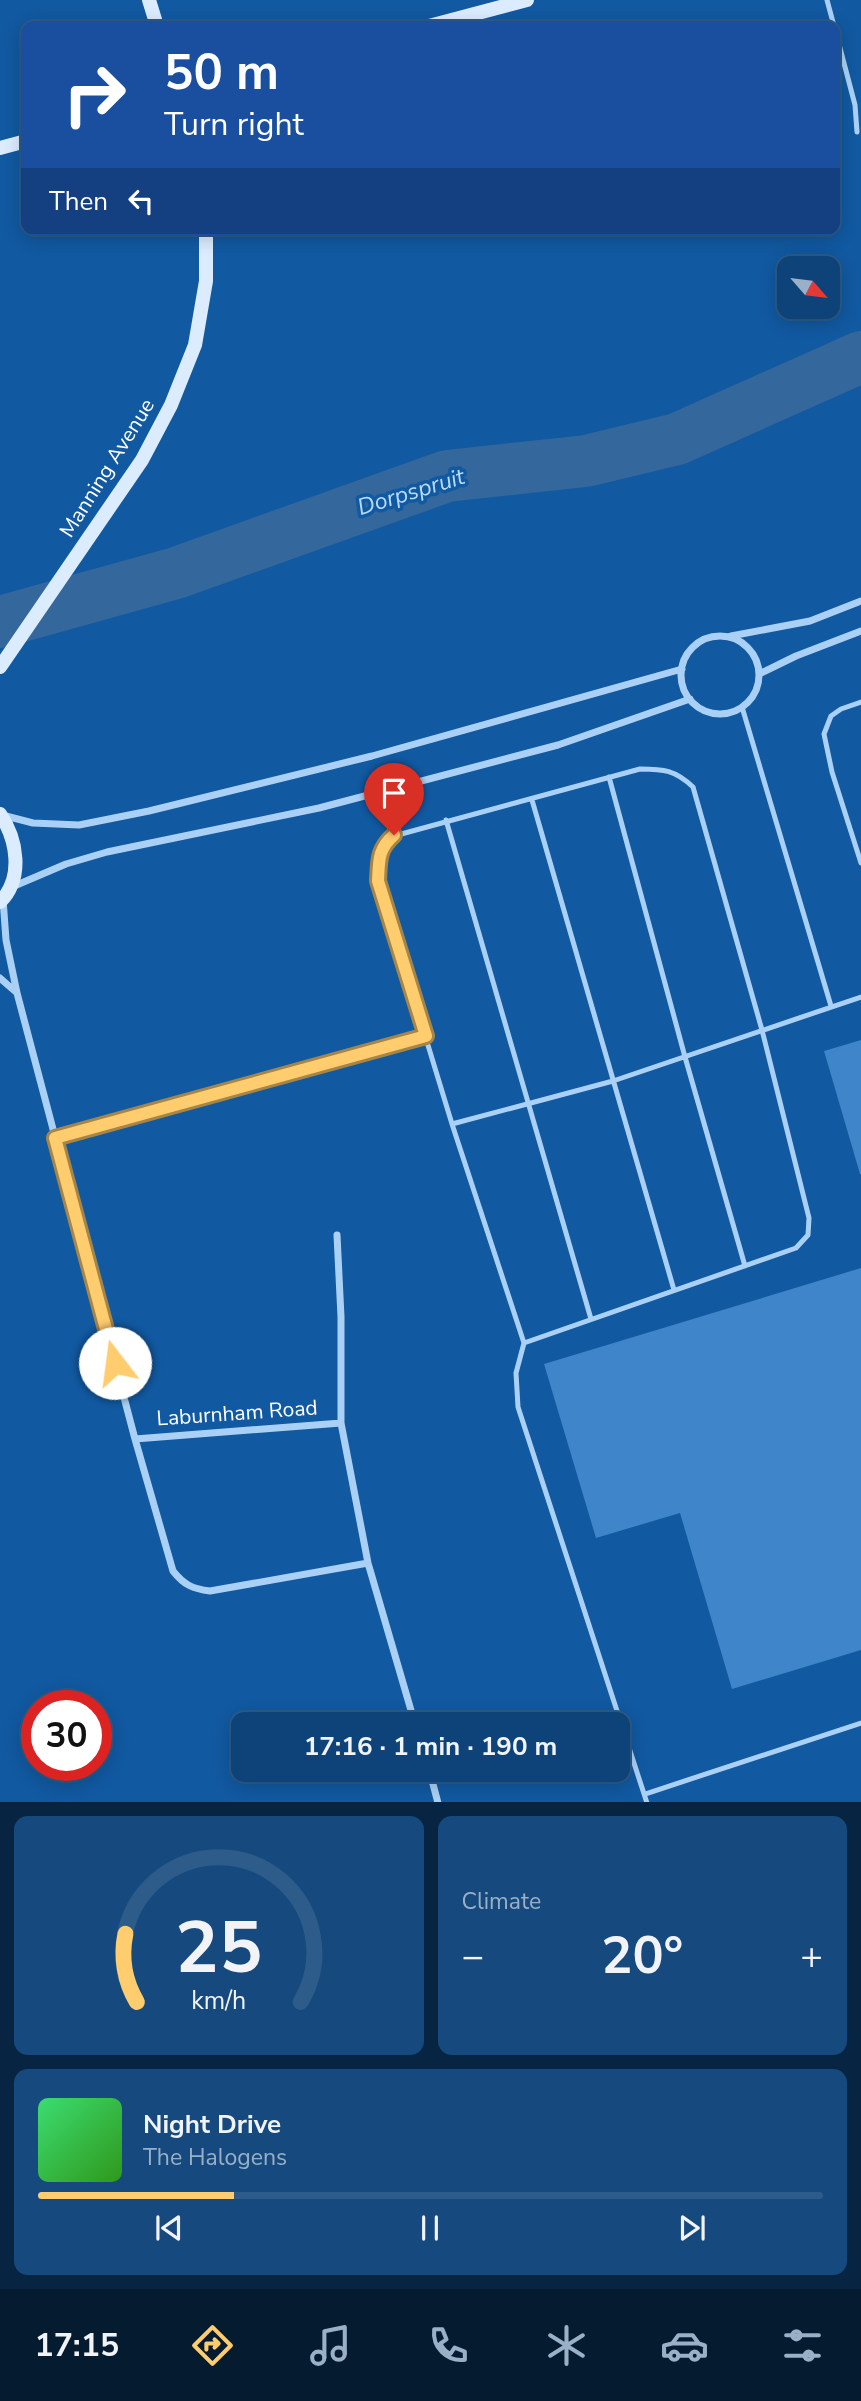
<!DOCTYPE html>
<html lang="en">
<head>
<meta charset="utf-8">
<style>
	:root { --surface:#0d4379; --page:#164a7e; --text:#f1f3f6; --muted:#9ab0c6; --line:#2d5c8a; --accent:#ffcc6e }
	body { margin:0; font-family:"Nunito Sans",sans-serif; background:var(--page); color:var(--text); height:100vh; display:flex; flex-direction:column; font-size:26px; white-space:nowrap }
	* { box-sizing:border-box; margin:0 }
	p { font-size:23px; color:var(--muted) }
	.icon { flex:none; width:38px; height:38px; fill:none; stroke:currentColor; stroke-width:2; stroke-linecap:round; stroke-linejoin:round }
	.map { position:relative; height:1802px; overflow:hidden }
	.sheet { display:flex; flex-direction:column; gap:14px; padding:14px; background:#072543; flex:1 }
	.sheet>* { flex:none }
	.guide { position:absolute; left:21px; top:21px; width:819px; height:214px; border-radius:14px; box-shadow:0 4px 18px #0003,0 0 0 2px var(--line); background:#1a4fa0; color:#fff; overflow:hidden }
	.needle { width:46px; rotate:118deg }
	.controls { position:absolute; left:777px; top:256px; display:grid; gap:14px }
	.controls a { display:grid; place-items:center; width:63px; height:63px; border-radius:14px; background:var(--surface); box-shadow:0 4px 18px #0003,0 0 0 2px var(--line); font-size:35px }
	.speed { position:absolute; left:21px; top:1690px; display:flex; gap:14px; font-size:35px; font-weight:700; text-align:center }
	.speed>* { display:grid; place-content:center; width:91px; height:91px; border-radius:50%; background:var(--surface); box-shadow:0 4px 18px #0003,0 0 0 2px var(--line); line-height:1 }
	.speed .limit { border:10px solid #d22; background:#fff; color:#111 }
	.pin { position:absolute; display:grid; place-items:center; width:60px; height:60px; color:#fff; margin:-72px -30px; border-radius:50% 50% 50% 0; rotate:-45deg; box-shadow:0 0 7px #0007 }
	.pin .icon { rotate:45deg }
	.me { position:absolute; width:77px; margin:-38px; rotate:345deg; stroke-linejoin:round; filter:drop-shadow(0 0 5px #0008) }
	.turn { display:flex; align-items:center; gap:24px; height:147px; padding:0 28px; font-size:32px }
	.turn .icon { width:91px; height:91px; stroke-width:2.5 }
	.turn b { display:block; font-size:49px; line-height:60px }
	.then { display:flex; align-items:center; height:66px; padding:0 28px; background:#0003; gap:14px; font-size:26px }
	.big { font-size:52px; font-weight:700; line-height:1.1 }
	.sheet .widget { flex:1; display:flex; flex-direction:column; justify-content:center; gap:10px; min-width:0; padding:0 24px; border-radius:14px; background:var(--page) }
	.sheet .dial { align-items:center; gap:0 }
	.dial svg { height:182px; overflow:visible; fill:none; stroke:var(--line); stroke-width:7; stroke-linecap:round; text-anchor:middle }
	.dial text { fill:var(--text); stroke:none }
	.song { display:flex; align-items:center; gap:21px }
	.cover { width:84px; height:84px; border-radius:10px; background:linear-gradient(135deg,hsl(140 70% 55%),hsl(110 70% 35%)) }
	.played { height:7px; border-radius:4px; background:linear-gradient(90deg,var(--accent) 25%,var(--line) 25%) }
	.keys { display:flex; justify-content:space-around; direction:ltr }
	.heat { display:flex; justify-content:space-between; align-items:center; font-size:38px; direction:ltr }
	.sheet .tiles { flex:1; display:grid; gap:14px; grid-template-columns:1fr 1fr }
	.widget:last-child { grid-column:span 2 }
	.trip { position:absolute; left:231px; top:1712px; width:399px; height:70px; border-radius:14px; background:var(--surface); box-shadow:0 4px 18px #0003,0 0 0 2px var(--line); font-weight:700; line-height:70px; text-align:center }
	.tabs { display:flex; height:112px; justify-content:space-around; align-items:center; background:#051b30; color:var(--muted) }
	.tabs .icon { width:49px; height:49px }
	.tabs .selected { color:var(--accent) }
	.tabs b { font-size:32px; color:var(--text) }
	.map>svg:first-child { display:block }
	.lines { fill:none; stroke-linecap:round; stroke-linejoin:round }
	.river { stroke:#34679b; stroke-width:52 }
	.building { fill:#3e85ca }
	.lane { stroke:#aad1f5; stroke-width:5 }
	.street { stroke:#aad1f5; stroke-width:7 }
	.secondary { stroke:#dbecfe; stroke-width:14 }
	.route-casing { stroke:#a68548; stroke-width:18 }
	.route { stroke:#ffcc6e; stroke-width:12 }
	.labels { text-anchor:middle; dominant-baseline:central; stroke-width:7; stroke-linejoin:round; paint-order:stroke }
	.street-label { font-size:21px; fill:#fff; stroke:#1159a1 }
	.water-label { font-size:23px; font-style:italic; fill:#b7dbfb; stroke:#1159a1 }
</style>
</head>
<body>
<div class="map">
<svg width="861" height="1803" viewBox="0 0 861 1803">
	<rect width="100%" height="100%" fill="#1159a1"/>
	<g class="lines">
		<path class="river" d="M0,622L176,573L447,476L586,461L677,439L861,357"/>
	</g>
	<path class="building" d="M861,1040V1174H860L824,1051Z
		M861,1268V1650L732,1689L680,1513L596,1538L544,1364Z"/>
	<g class="lines">
		<path class="lane" d="M827,0L834,26
			M835,29L855,105L857,132
			M861,702L841,709L831,716L824,734L832,772L861,863
			M742,707L831,1006
			M609,777L685,1057L745,1266
			M532,800L674,1290
			M446,820L591,1319
			M452,1124L613,1081L861,997
			M55,1138L426,1036
			M524,1343L452,1124L378,881C379,860 378,849 394,836L640,769C664,769 675,770 693,787L762,1030L809,1218L808,1235L796,1248L524,1343L516,1373L518,1407L647,1803
			M645,1794L861,1723"/>
		<path class="street" d="M731,636L810,621L861,601
			M681 675a39 39 0 1 1 78 0a39 39 0 1 1-78 0Z
			M759,674L796,656L861,631
			M2,815L33,823L79,825L149,811L372,756L682,669
			M12,887L66,864L107,852L319,808L558,745L690,699
			M3,899L6,940L17,993L135,1439L173,1571C184,1585 193,1589 210,1591L368,1563
			M0,978L17,993
			M337,1235L341,1317V1423L368,1563L415,1724
			M135,1439L341,1423
			M429,1769L438,1803"/>
		<path class="secondary" d="M149,0L157,26
			M429,26L527,0
			M0,148L26,141
			M0,667L142,460L171,405L195,345L206,281V229
			M0,814C17,839 24,878 0,902"/>
	</g>
	<g class="lines">
		<defs>
			<path id="route" d="M115,1363L55,1138L426,1036L378,881C379,860 378,849 394,835"/>
		</defs>
		<use href="#route" class="route-casing"/>
		<use href="#route" class="route"/>
	</g>
	<g class="labels">
		<g class="street-label">
			<text transform="translate(107 468) rotate(-58)">Manning Avenue</text>
			<text transform="translate(237 1413) rotate(-4)">Laburnham Road</text>
		</g>
		<g class="water-label">
			<text transform="translate(411 492) rotate(-17)">Dorpspruit</text>
		</g>
	</g>
</svg>
<div class="controls">
<a><svg class="needle" viewBox="-14 -14 28 28"><path d="M0-13l5 13h-10z" fill="#e53935"/><path d="M0 13l5-13h-10z" fill="#9ab0c6"/></svg></a>
</div>
<div class="speed"><div class="limit">30</div></div>
<div class="pin" style="left:394px;top:835px;background:#d93025"><svg class="icon" aria-label="arrive" viewBox="0 0 24 24"><path d="M6 21V4h12l-3 4 3 4H6"/></svg></div>
<svg class="me" style="left:115px;top:1363px" viewBox="-20 -20 40 40"><circle r="19" fill="#fff"/><path d="M0-13L10 11 0 6-10 11z" fill="#ffcc6e"/></svg>
<div class="trip">17:16 · 1 min · 190 m</div>
<div class="guide">
<div class="turn"><svg class="icon" aria-label="right" viewBox="0 0 24 24"><path d="M7 20v-9h11M14 6l5 5-5 5"/></svg><div><b>50 m</b>Turn right</div></div>
<div class="then">Then<svg class="icon" aria-label="left" viewBox="0 0 24 24"><path d="M17 20v-9H6M10 6l-5 5 5 5"/></svg></div>
</div>
</div>
<section class="sheet">
<div class="tiles">
<div class="widget dial"><svg viewBox="0 0 100 80">
<path d="M14 69A42 42 0 1 1 86 69"/>
<path d="M14 69A42 42 0 0 1 9 39" stroke="#ffcc6e"/>
<text x="50" y="56" font-size="32" font-weight="700">25</text>
<text x="50" y="72" font-size="11">km/h</text>
</svg></div>
<div class="widget"><p>Climate</p>
<div class="heat"><a>−</a><b class="big">20°</b><a>+</a></div>
</div>
<div class="widget">
<div class="song"><i class="cover"></i><div><b>Night Drive</b><p>The Halogens</p></div></div>
<div class="played"></div>
<div class="keys"><svg class="icon" aria-label="previous" viewBox="0 0 24 24"><path d="M18 5L8 12l10 7zM5 5v14"/></svg><svg class="icon" aria-label="pause" viewBox="0 0 24 24"><path d="M8 5v14M16 5v14"/></svg><svg class="icon" aria-label="next" viewBox="0 0 24 24"><path d="M6 5l10 7-10 7zM19 5v14"/></svg></div>
</div>
</div>
</section>
<nav class="tabs">
<b>17:15</b>
<svg class="icon selected" aria-label="directions" viewBox="0 0 24 24"><path d="M12 3l9 9-9 9-9-9zM9 14v-3h6M13 9l2 2-2 2"/></svg>
<svg class="icon" aria-label="music" viewBox="0 0 24 24"><path d="M9 18V5l10-2v13"/><circle cx="6" cy="18" r="3"/><circle cx="16" cy="16" r="3"/></svg>
<svg class="icon" aria-label="phone" viewBox="0 0 24 24"><path d="M5 4h4l2 5-3 2q2 4 5 5l2-3 5 2v4C11 20 4 13 5 4z"/></svg>
<svg class="icon" aria-label="climate" viewBox="0 0 24 24"><path d="M12 3v18M4 7l16 10M4 17L20 7"/></svg>
<svg class="icon" aria-label="car" viewBox="0 0 24 24"><path d="M5 17H2v-5l4-1 3-4h7l3 4 3 1v5h-3M9 17h6M6 11h13"/><circle cx="7" cy="17" r="2"/><circle cx="17" cy="17" r="2"/></svg>
<svg class="icon" aria-label="filters" viewBox="0 0 24 24"><path d="M4 7h16M4 17h16"/><circle cx="9" cy="7" r="2"/><circle cx="15" cy="17" r="2"/></svg>
</nav>
</body>
</html>
